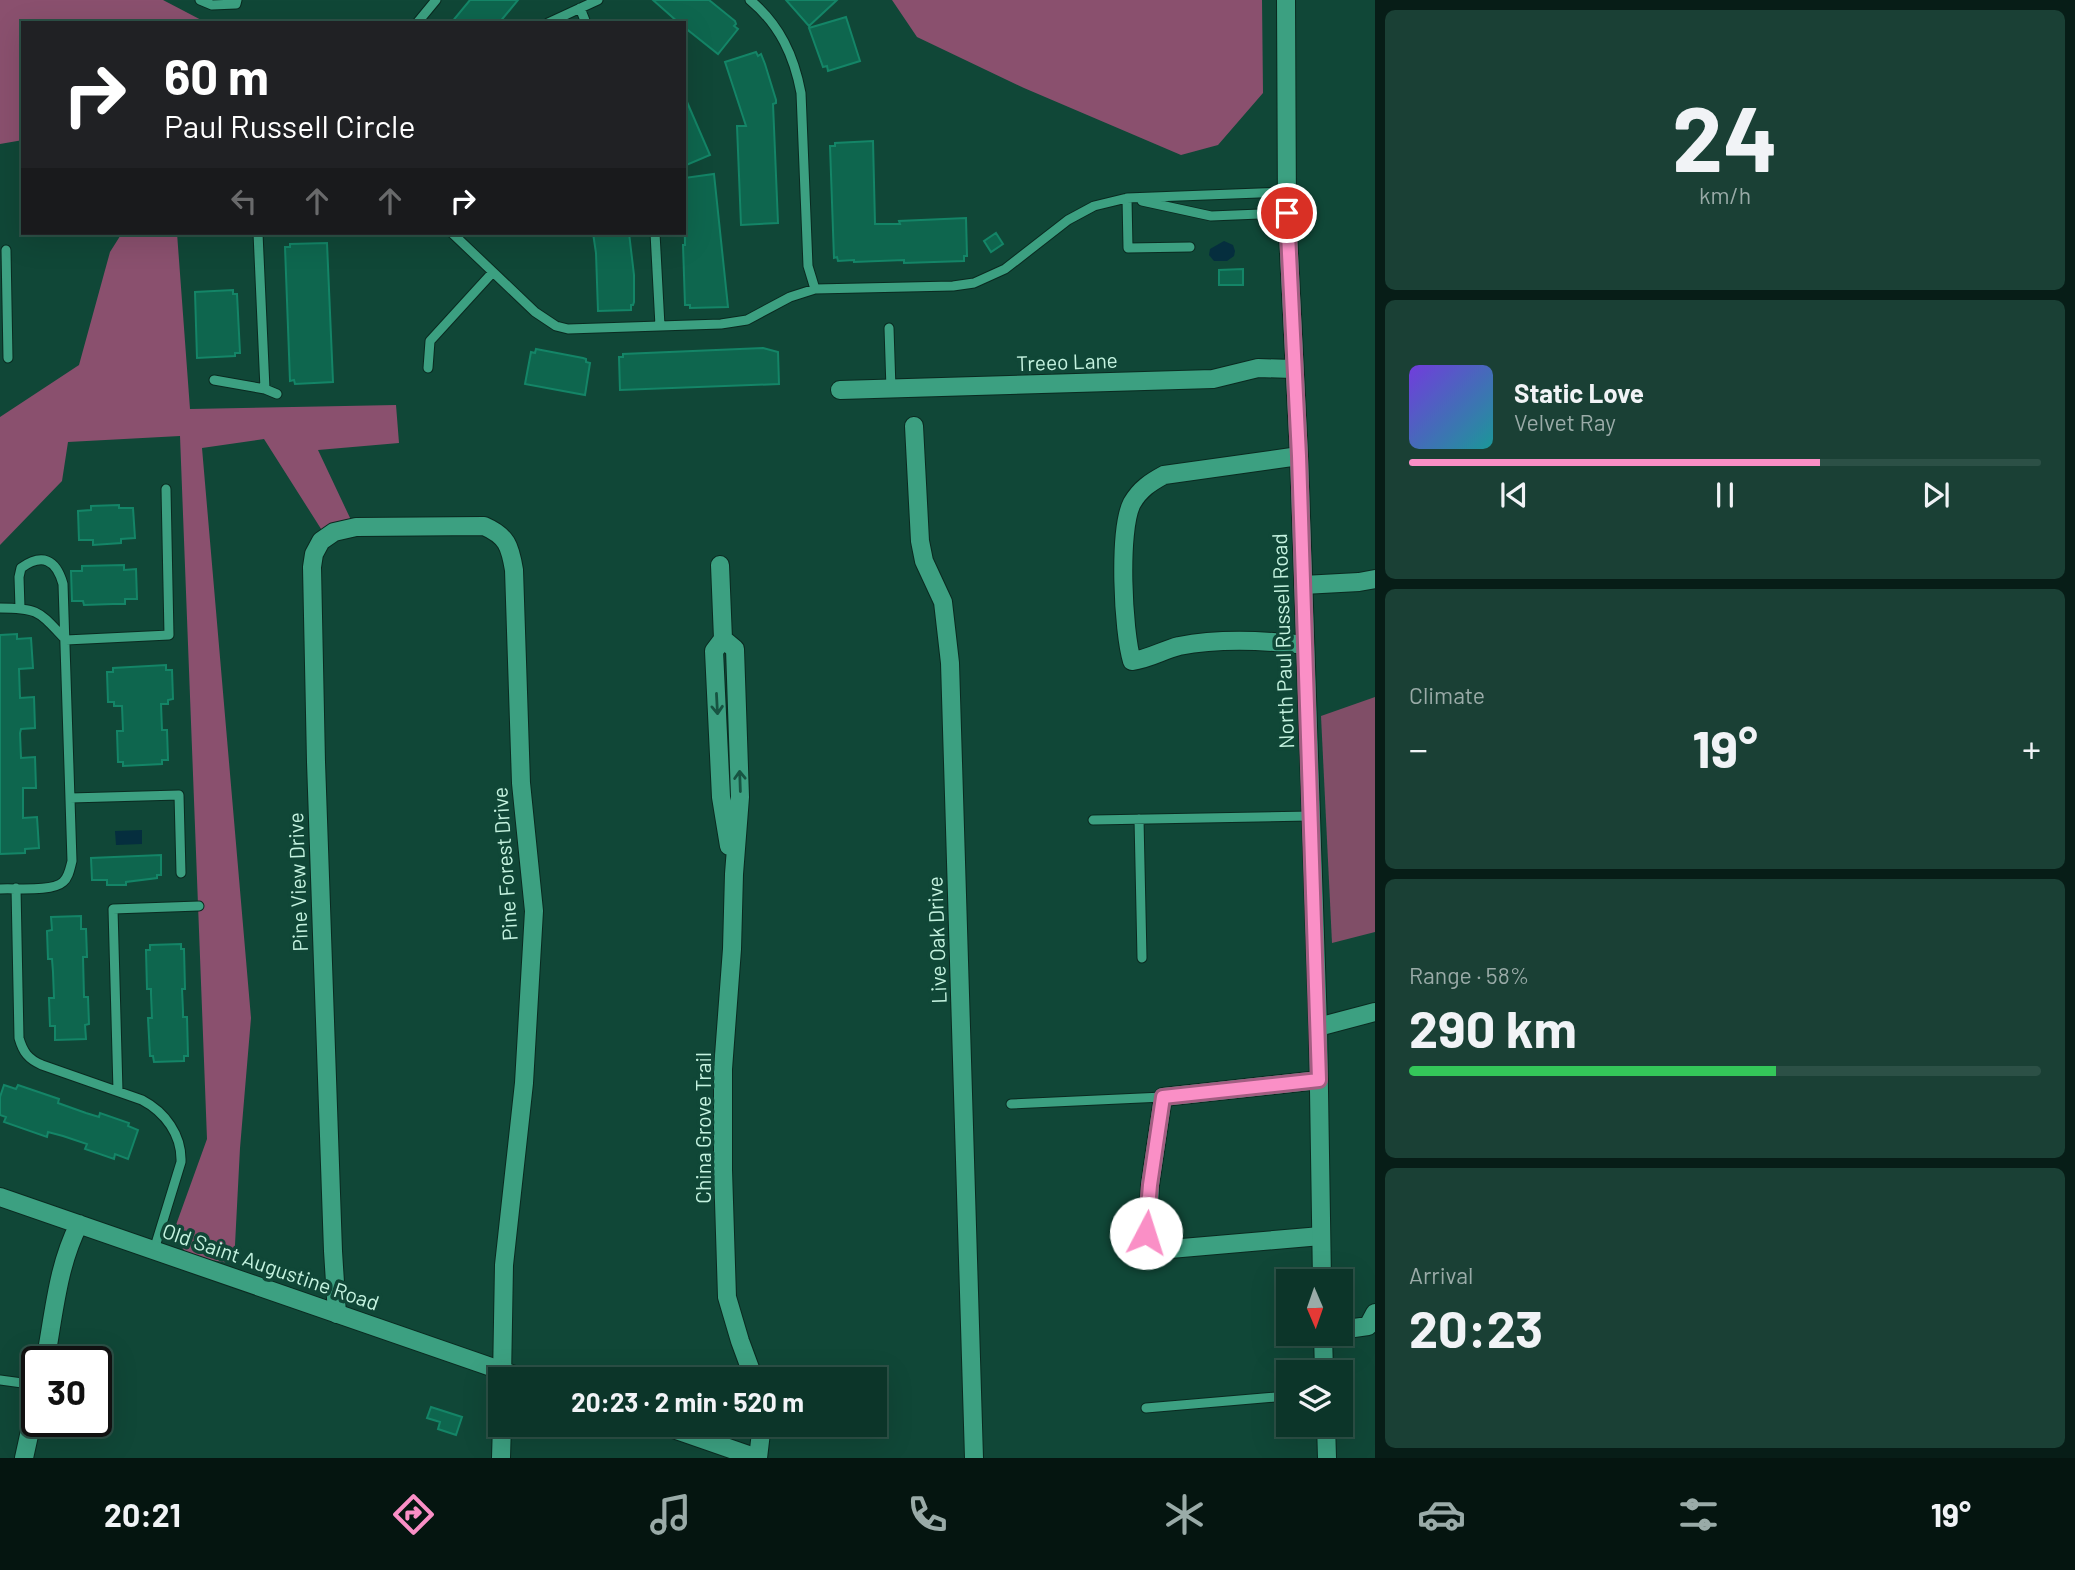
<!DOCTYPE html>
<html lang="en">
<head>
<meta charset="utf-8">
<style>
	:root { --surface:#0c3529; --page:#1a4035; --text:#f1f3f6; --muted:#9aaba8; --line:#2c5046; --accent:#fa8fc6 }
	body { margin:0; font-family:Barlow,sans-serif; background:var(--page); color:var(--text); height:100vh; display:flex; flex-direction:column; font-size:26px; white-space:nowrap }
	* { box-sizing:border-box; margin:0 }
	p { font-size:23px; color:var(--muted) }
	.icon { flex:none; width:38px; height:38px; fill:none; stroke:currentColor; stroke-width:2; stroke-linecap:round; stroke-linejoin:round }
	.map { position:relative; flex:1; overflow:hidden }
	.details { display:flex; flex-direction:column; gap:10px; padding:10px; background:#071d17; width:700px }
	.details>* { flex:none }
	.top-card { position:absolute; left:21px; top:21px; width:665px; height:214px; border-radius:0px; box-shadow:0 7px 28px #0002,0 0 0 2px var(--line); background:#202124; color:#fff; overflow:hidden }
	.needle { width:46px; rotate:178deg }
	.controls { position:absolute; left:1276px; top:1269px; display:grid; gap:14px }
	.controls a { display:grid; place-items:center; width:77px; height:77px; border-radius:0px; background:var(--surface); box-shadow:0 7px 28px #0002,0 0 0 2px var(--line); font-size:35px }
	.speed { position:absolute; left:21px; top:1346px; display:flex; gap:14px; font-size:35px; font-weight:700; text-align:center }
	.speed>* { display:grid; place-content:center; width:91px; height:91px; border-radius:50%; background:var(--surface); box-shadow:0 7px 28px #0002,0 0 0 2px var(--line); line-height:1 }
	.speed .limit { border:4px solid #111; border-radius:10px; background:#fff; color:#111 }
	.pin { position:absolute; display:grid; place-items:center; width:60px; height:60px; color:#fff; margin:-30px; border:4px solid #fff; border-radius:50%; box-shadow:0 2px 7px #0007 }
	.me { position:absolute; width:77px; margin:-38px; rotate:5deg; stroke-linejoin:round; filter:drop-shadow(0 0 5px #0008) }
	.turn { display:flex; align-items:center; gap:24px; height:147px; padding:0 28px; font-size:32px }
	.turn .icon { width:91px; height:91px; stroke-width:2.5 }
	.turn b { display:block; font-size:49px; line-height:60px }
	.lanes { display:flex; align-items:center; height:66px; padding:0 28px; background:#0003; justify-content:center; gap:35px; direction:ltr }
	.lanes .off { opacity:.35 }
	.big { font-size:52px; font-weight:700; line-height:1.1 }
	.details .tile { flex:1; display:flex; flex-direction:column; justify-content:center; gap:10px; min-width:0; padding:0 24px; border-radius:10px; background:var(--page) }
	.details .dial { align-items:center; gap:0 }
	.dial b { font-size:91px; line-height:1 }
	.song { display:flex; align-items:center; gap:21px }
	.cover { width:84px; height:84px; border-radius:10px; background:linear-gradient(135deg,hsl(260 70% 55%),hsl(180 70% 35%)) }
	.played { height:7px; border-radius:4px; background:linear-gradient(90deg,var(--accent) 65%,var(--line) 65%) }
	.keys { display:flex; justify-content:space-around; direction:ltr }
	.heat { display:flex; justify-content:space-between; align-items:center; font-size:38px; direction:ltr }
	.charge { height:10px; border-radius:5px; background:linear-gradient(90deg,#34c759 58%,var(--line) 0) }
	.trip { position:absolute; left:488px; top:1367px; width:399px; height:70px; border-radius:0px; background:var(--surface); box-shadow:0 7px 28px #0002,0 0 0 2px var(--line); font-weight:700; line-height:70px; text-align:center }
	.tab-bar { display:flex; height:112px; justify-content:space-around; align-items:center; background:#051510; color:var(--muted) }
	.tab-bar .icon { width:49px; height:49px }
	.tab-bar .on { color:var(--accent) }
	.tab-bar b { font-size:32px; color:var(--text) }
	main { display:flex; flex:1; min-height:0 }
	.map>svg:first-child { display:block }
	.green { fill:#804e67 }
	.forest { fill:#8a506e }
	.water { fill:#052e3e }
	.building { fill:#0e664e; stroke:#148567; stroke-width:2 }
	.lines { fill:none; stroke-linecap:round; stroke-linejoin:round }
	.service-casing { stroke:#0a2a20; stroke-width:11 }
	.minor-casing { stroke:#0a2a20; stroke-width:20 }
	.tertiary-casing { stroke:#0a2a20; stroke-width:20 }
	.service { stroke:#3ca081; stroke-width:9 }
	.minor { stroke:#3ca081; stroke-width:18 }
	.tertiary { stroke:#3ca081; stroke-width:18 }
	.oneway { stroke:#175442 }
	.route-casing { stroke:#a25d81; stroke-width:18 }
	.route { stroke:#fa8fc6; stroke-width:12 }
	.labels { text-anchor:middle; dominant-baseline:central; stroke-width:7; stroke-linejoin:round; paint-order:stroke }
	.street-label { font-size:21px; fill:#c5f3e0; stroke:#104737 }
</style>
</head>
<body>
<main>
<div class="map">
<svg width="1375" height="1458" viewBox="0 0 1375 1458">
	<rect width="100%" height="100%" fill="#104737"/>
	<path class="green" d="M1375,697V932L1332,943L1321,716Z"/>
	<path class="forest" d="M0,0H163L207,23H23V140L0,144Z
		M892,0H1262L1263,93L1218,145L1181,155L1024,88L917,37Z
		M122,233H177L190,409L396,405L399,443L318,450L351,520L323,532L264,439L202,448L251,1018L240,1148L234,1264L189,1256L172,1236L207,1139L180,436L68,442L62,481L0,545V417L79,365L110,252Z"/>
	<path class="water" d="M1224,241L1233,245L1235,251L1234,256L1227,261H1214L1209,255L1210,249Z
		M142,830V844L116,845L115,831Z"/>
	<path class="building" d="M470,0H518L499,23H451Z
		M653,0H709L735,21L736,24L734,26L738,29L718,54L684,27V23H679Z
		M786,0H837L809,26Z
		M846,17L860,61L828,71L827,66L823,67L809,28Z
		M756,52L758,56L761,54L765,64L776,100V103L773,104L778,223L741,225L737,126H746L725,62Z
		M684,95L710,155L684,166Z
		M873,141L875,224H900L899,221L966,218L967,256H964V261L904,263V260L854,262V260L838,261L837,257L834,258L830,146H835V143Z
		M714,174L728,307L690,308V305H685L683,245H685L684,178Z
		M593,233H629L634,275V302L633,305H631V310L598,311L596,253Z
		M996,233L1003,244L991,252L984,241Z
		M327,243L333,382L295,384L294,380L290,381L285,247H290V244Z
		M1243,269V285H1219V270Z
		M233,290V294H237L240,353H235V356L197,358L195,292Z
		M763,348L778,352L779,384L620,390L619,357H623V354Z
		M536,349L583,358L586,359V362L590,363L585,395L525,384L531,352L535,353Z
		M119,505V508H133L135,538L121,539V543L93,545V540H79L78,511L91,510V506Z
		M124,565V570L136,569L137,599H125V604H113L84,605L83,601H72L71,571H82V566Z
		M17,634V639L31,638L33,668L19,669L20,698L34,697L35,728L21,729L20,733L21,758L35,757L36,788H23V818L37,817L39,848L25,849V853L0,854V635Z
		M166,665V670H172L173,699L168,700V704H161L162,730H167L168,760H162V764L123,766V762H118L117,731H123L122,706H114V702H108L107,672H113V668Z
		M161,855V875H157V878L126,882V885H107V880H92L91,858Z
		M81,916V929H86L87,957H83L84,997H88L89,1024L85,1025L86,1039L55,1040V1026H50L49,998H54L53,972L52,959H48L47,931L52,930L51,917Z
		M181,944V949H184L185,989H182L183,1011V1017H187L188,1056H184V1061L154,1062L153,1056H150L148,1018H152L151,994V989H147L146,950H150V945Z
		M4,1085L16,1089L18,1085L59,1099L58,1103L86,1113L99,1117L100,1113L129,1123L128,1126L138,1130L128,1159L115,1154L114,1159L85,1149L87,1144L63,1136L48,1132L47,1137L4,1122L6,1117L0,1115V1097Z
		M431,1407L462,1417L456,1435L438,1429L440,1422L427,1418Z"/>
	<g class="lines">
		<defs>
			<path id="service" d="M200,0L212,5L236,4L237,0
				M750,0C780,25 794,56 801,93L808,266L815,289
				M580,8L586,23
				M417,23L436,0
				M548,23L598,0
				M1127,198L1128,248L1190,247
				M1142,201L1211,216L1287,213
				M258,233L265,389
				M452,233L535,312L556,326L568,329L721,324L747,320L790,297L815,289L953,286L974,283L1005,269L1068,220L1094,206L1127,198L1286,192
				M655,233L660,326
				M6,250L8,358
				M889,328L891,389
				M428,368L430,341L493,272
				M214,380L265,389L277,394
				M0,608C40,608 39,612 66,640L169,635L166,489
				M70,798L179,795L181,873
				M1139,819L1142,958
				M1093,820L1310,816
				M16,888L19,1038C23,1052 28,1059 42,1065L142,1100C165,1112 182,1135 181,1162L154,1250
				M0,889C15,888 52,892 63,882C69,877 70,868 72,861L63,584C56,559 42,553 21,568L19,577L20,608
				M118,1091L113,909L199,906
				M1011,1104L1163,1097
				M0,1380L37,1385
				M1146,1408L1288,1396"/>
			<path id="minor" d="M840,390L1213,379L1258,368L1293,369
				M914,426L920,541L924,561L943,602L950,663L974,1458
				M1299,456L1164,475C1151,482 1140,489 1132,503C1118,530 1123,632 1132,661C1149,659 1163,650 1179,646C1220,638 1263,640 1305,645
				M720,565L723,639L714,651L721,797L729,846
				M1303,585L1359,582L1375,579
				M723,639L735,649L740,797L734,874L732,949L723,1069V1170L727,1297L740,1341L754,1379
				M1318,1027L1375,1012
				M1319,1080L1163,1097L1150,1185L1147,1251L1321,1236
				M337,1314L333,1251L316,762L312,567L314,554L321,541L334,532L356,527L484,526C507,536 510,546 514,570L521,783L534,911L524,1083L504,1265L502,1379
				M1340,1330L1368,1326L1375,1313
				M501,1458L502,1424
				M758,1458L762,1424"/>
			<path id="tertiary" d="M1286,0L1287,213L1299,456L1318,1027L1322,1281
				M0,1197L526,1379
				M1323,1334L1324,1372
				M45,1362C54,1315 57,1267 79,1224
				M659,1424L757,1458
				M1326,1424L1327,1458
				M24,1458L37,1399"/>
		</defs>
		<use href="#service" class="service-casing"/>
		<use href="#minor" class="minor-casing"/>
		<use href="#tertiary" class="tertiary-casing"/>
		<use href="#service" class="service"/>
		<use href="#minor" class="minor"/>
		<use href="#tertiary" class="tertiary"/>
	</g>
	<defs><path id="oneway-shaft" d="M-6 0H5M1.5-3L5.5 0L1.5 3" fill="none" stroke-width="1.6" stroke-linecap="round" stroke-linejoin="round" transform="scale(1.75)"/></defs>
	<g class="oneway">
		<use href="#oneway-shaft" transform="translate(717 704) rotate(87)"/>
		<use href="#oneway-shaft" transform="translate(740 781) rotate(-92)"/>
	</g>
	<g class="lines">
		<defs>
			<path id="route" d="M1146,1233L1150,1185L1163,1097L1319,1080L1299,456L1287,213"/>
		</defs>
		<use href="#route" class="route-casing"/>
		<use href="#route" class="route"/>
	</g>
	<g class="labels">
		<g class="street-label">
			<text transform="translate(1067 361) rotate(-2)">Treeo Lane</text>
			<text transform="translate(1282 641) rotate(-92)">North Paul Russell Road</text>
			<text transform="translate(504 864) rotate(-94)">Pine Forest Drive</text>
			<text transform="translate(297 882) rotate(-92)">Pine View Drive</text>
			<text transform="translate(936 940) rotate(-92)">Live Oak Drive</text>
			<text transform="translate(702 1128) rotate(-90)">China Grove Trail</text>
			<text transform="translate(271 1266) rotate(19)">Old Saint Augustine Road</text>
		</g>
	</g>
</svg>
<div class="controls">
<a><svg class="needle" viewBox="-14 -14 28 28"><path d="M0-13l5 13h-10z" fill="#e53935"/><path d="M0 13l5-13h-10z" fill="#9aaba8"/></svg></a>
<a><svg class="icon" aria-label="layers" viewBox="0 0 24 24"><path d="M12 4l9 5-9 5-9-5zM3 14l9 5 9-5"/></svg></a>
</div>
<div class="speed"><div class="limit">30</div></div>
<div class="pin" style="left:1287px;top:213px;background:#d93025"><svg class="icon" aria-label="arrive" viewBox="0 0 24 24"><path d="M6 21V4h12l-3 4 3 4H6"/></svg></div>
<svg class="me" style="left:1146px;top:1233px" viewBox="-20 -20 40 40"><circle r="19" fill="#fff"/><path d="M0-13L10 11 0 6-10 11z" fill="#fa8fc6"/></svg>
<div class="trip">20:23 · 2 min · 520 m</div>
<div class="top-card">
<div class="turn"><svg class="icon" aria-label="right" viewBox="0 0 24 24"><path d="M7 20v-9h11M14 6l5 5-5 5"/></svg><div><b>60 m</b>Paul Russell Circle</div></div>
<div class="lanes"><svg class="icon off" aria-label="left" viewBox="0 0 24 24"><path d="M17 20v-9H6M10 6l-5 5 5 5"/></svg><svg class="icon off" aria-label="ahead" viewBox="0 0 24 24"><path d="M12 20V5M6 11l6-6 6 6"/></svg><svg class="icon off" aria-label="ahead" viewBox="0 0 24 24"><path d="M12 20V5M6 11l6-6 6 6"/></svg><svg class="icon" aria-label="right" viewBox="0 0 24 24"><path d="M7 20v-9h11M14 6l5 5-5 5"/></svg></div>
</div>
</div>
<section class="details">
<div class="tile dial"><b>24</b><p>km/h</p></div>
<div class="tile">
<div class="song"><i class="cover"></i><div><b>Static Love</b><p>Velvet Ray</p></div></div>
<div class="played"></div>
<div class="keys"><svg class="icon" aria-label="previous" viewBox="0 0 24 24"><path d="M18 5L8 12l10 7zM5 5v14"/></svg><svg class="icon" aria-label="pause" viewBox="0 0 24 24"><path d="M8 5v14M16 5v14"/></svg><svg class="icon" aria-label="next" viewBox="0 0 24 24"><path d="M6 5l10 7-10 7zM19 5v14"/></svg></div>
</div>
<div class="tile"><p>Climate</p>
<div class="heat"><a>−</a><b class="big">19°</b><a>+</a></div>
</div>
<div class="tile"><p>Range · 58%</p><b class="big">290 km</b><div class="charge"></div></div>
<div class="tile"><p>Arrival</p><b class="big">20:23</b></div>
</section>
</main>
<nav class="tab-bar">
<b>20:21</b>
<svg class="icon on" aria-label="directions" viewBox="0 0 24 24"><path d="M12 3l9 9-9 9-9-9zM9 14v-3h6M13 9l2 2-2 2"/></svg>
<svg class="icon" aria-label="music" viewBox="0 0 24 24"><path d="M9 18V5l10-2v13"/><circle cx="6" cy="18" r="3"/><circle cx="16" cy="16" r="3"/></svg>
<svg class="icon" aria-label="phone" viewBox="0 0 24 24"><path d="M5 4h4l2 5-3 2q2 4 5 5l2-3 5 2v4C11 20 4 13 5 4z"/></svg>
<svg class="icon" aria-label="climate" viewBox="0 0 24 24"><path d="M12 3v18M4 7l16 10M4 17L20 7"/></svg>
<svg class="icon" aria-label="car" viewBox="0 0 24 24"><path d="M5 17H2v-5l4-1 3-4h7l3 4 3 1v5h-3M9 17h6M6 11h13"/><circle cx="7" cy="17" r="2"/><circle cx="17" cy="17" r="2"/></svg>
<svg class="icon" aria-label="filters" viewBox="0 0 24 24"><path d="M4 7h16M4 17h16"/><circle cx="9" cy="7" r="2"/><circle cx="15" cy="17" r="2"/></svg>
<b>19°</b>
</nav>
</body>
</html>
